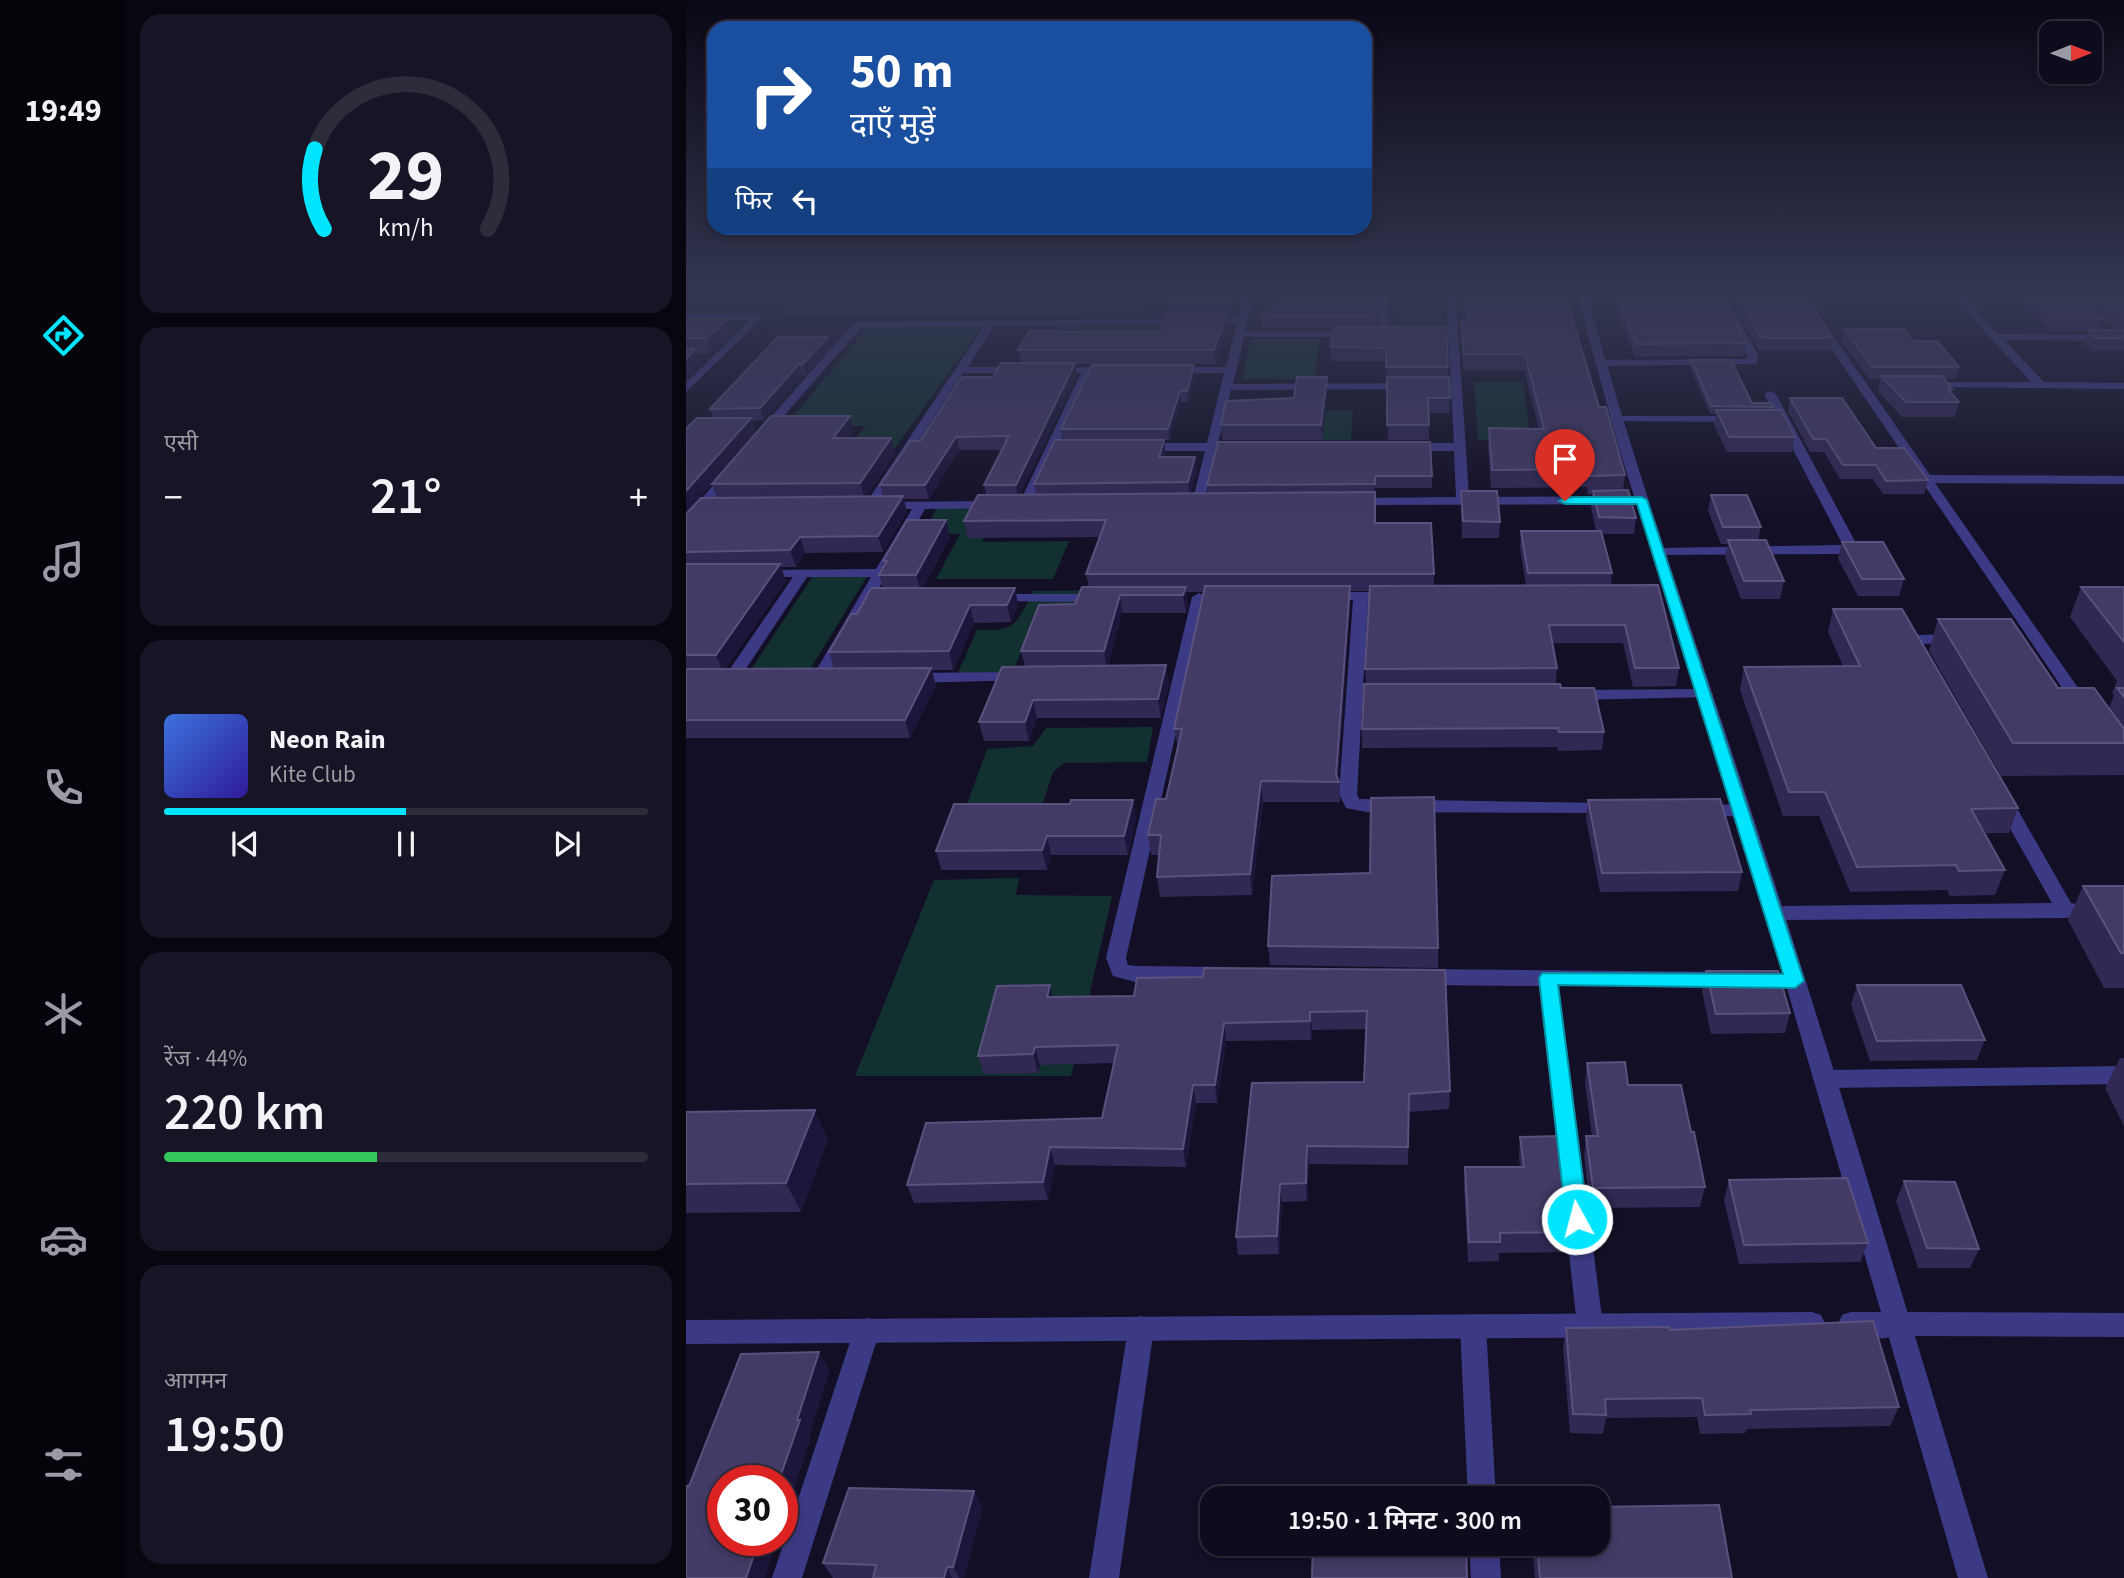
<!DOCTYPE html>
<html lang="hi">
<head>
<meta charset="utf-8">
<style>
	:root { --surface:#0e0b1c; --page:#171425; --text:#f1f3f6; --muted:#9b9ba3; --line:#2e2b3b; --accent:#00e5ff }
	body { margin:0; font-family:"Source Sans 3","Noto Sans Devanagari",sans-serif; background:var(--page); color:var(--text); height:100vh; display:flex; flex-direction:column; font-size:26px; white-space:nowrap }
	* { box-sizing:border-box; margin:0 }
	p { font-size:23px; color:var(--muted) }
	.icon { flex:none; width:38px; height:38px; fill:none; stroke:currentColor; stroke-width:2; stroke-linecap:round; stroke-linejoin:round }
	.map { position:relative; flex:1; overflow:hidden }
	.panel { display:flex; flex-direction:column; gap:14px; padding:14px; background:#08060f; width:560px }
	.panel>* { flex:none }
	.hud { position:absolute; left:21px; top:21px; width:665px; height:214px; border-radius:21px; box-shadow:0 4px 10px #0003,0 0 0 2px var(--line); background:#1a4fa0; color:#fff; overflow:hidden }
	.needle { width:46px; rotate:89deg }
	.fabs { position:absolute; left:1353px; top:21px; display:grid; gap:14px }
	.fabs a { display:grid; place-items:center; width:63px; height:63px; border-radius:14px; background:var(--surface); box-shadow:0 4px 10px #0003,0 0 0 2px var(--line); font-size:35px }
	.speed { position:absolute; left:21px; top:1465px; display:flex; gap:14px; font-size:35px; font-weight:700; text-align:center }
	.speed>* { display:grid; place-content:center; width:91px; height:91px; border-radius:50%; background:var(--surface); box-shadow:0 4px 10px #0003,0 0 0 2px var(--line); line-height:1 }
	.speed .limit { border:10px solid #d22; background:#fff; color:#111 }
	.pin { position:absolute; display:grid; place-items:center; width:60px; height:60px; color:#fff; margin:-72px -30px; border-radius:50% 50% 50% 0; rotate:-45deg; box-shadow:0 0 7px #0007 }
	.pin .icon { rotate:45deg }
	.me { position:absolute; width:77px; margin:-38px; rotate:353deg; stroke-linejoin:round; filter:drop-shadow(0 0 5px #0008) }
	.turn { display:flex; align-items:center; gap:24px; height:147px; padding:0 28px; font-size:32px }
	.turn .icon { width:91px; height:91px; stroke-width:2.5 }
	.turn b { display:block; font-size:49px; line-height:60px }
	.then { display:flex; align-items:center; height:66px; padding:0 28px; background:#0003; gap:14px; font-size:26px }
	.big { font-size:52px; font-weight:600; line-height:1.1 }
	.panel .widget { flex:1; display:flex; flex-direction:column; justify-content:center; gap:10px; min-width:0; padding:0 24px; border-radius:21px; background:var(--page) }
	.panel .dial { align-items:center; gap:0 }
	.dial svg { height:182px; overflow:visible; fill:none; stroke:var(--line); stroke-width:7; stroke-linecap:round; text-anchor:middle }
	.dial text { fill:var(--text); stroke:none }
	.song { display:flex; align-items:center; gap:21px }
	.cover { width:84px; height:84px; border-radius:10px; background:linear-gradient(135deg,hsl(220 70% 55%),hsl(250 70% 35%)) }
	.played { height:7px; border-radius:4px; background:linear-gradient(90deg,var(--accent) 50%,var(--line) 50%) }
	.keys { display:flex; justify-content:space-around; direction:ltr }
	.heat { display:flex; justify-content:space-between; align-items:center; font-size:38px; direction:ltr }
	.charge { height:10px; border-radius:5px; background:linear-gradient(90deg,#34c759 44%,var(--line) 0) }
	.trip { position:absolute; left:514px; top:1486px; width:410px; height:70px; border-radius:21px; background:var(--surface); box-shadow:0 4px 10px #0003,0 0 0 2px var(--line); font-weight:600; line-height:70px; text-align:center }
	main { display:flex; flex:1; min-height:0 }
	.tab-bar { display:flex; flex-direction:column; width:126px; justify-content:space-around; align-items:center; background:#06040b; color:var(--muted) }
	.tab-bar .icon { width:49px; height:49px }
	.tab-bar .on { color:var(--accent) }
	.tab-bar b { font-size:32px; color:var(--text) }
	.map>svg:first-child { display:block }
	.green { fill:#12302f }
	.lines { fill:none; stroke-linecap:round; stroke-linejoin:round }
	.minor { fill:#3d3a85; fill-rule:evenodd }
	.tertiary { fill:#3d3a85; fill-rule:evenodd }
	.wall { fill:#312854; fill-rule:evenodd }
	.shaded-wall { fill:#1d163a }
	.building { fill:#433a66; stroke:#5a527e; stroke-width:2 }
	.route { fill:#00e5ff; stroke:#0095a6; stroke-width:2 }
</style>
</head>
<body>
<main>
<nav class="tab-bar">
<b>19:49</b>
<svg class="icon on" aria-label="directions" viewBox="0 0 24 24"><path d="M12 3l9 9-9 9-9-9zM9 14v-3h6M13 9l2 2-2 2"/></svg>
<svg class="icon" aria-label="music" viewBox="0 0 24 24"><path d="M9 18V5l10-2v13"/><circle cx="6" cy="18" r="3"/><circle cx="16" cy="16" r="3"/></svg>
<svg class="icon" aria-label="phone" viewBox="0 0 24 24"><path d="M5 4h4l2 5-3 2q2 4 5 5l2-3 5 2v4C11 20 4 13 5 4z"/></svg>
<svg class="icon" aria-label="climate" viewBox="0 0 24 24"><path d="M12 3v18M4 7l16 10M4 17L20 7"/></svg>
<svg class="icon" aria-label="car" viewBox="0 0 24 24"><path d="M5 17H2v-5l4-1 3-4h7l3 4 3 1v5h-3M9 17h6M6 11h13"/><circle cx="7" cy="17" r="2"/><circle cx="17" cy="17" r="2"/></svg>
<svg class="icon" aria-label="filters" viewBox="0 0 24 24"><path d="M4 7h16M4 17h16"/><circle cx="9" cy="7" r="2"/><circle cx="15" cy="17" r="2"/></svg>
</nav>
<section class="panel">
<div class="widget dial"><svg viewBox="0 0 100 80">
<path d="M14 69A42 42 0 1 1 86 69"/>
<path d="M14 69A42 42 0 0 1 10 34" stroke="#00e5ff"/>
<text x="50" y="56" font-size="32" font-weight="700">29</text>
<text x="50" y="72" font-size="11">km/h</text>
</svg></div>
<div class="widget"><p>एसी</p>
<div class="heat"><a>−</a><b class="big">21°</b><a>+</a></div>
</div>
<div class="widget">
<div class="song"><i class="cover"></i><div><b>Neon Rain</b><p>Kite Club</p></div></div>
<div class="played"></div>
<div class="keys"><svg class="icon" aria-label="previous" viewBox="0 0 24 24"><path d="M18 5L8 12l10 7zM5 5v14"/></svg><svg class="icon" aria-label="pause" viewBox="0 0 24 24"><path d="M8 5v14M16 5v14"/></svg><svg class="icon" aria-label="next" viewBox="0 0 24 24"><path d="M6 5l10 7-10 7zM19 5v14"/></svg></div>
</div>
<div class="widget"><p>रेंज · 44%</p><b class="big">220 km</b><div class="charge"></div></div>
<div class="widget"><p>आगमन</p><b class="big">19:50</b></div>
</section>
<div class="map">
<svg width="1438" height="1578" viewBox="0 0 1438 1578">
	<rect width="100%" height="100%" fill="#130f26"/>
	<path class="green" d="M111,298H463L455,316L92,317Z
		M712,298H755L756,331H711Z
		M297,325L209,448L161,450L179,426L98,427L183,326Z
		M496,325L492,339L364,340L371,326Z
		M565,339H633L629,379H556Z
		M788,382H837L845,441L792,440Z
		M589,411H667L665,440H583Z
		M253,503H314L296,542L383,541L367,579H250L274,534L238,533Z
		M131,570H185L125,668H66Z
		M430,590L422,617L348,618L327,672L272,673L291,630C330,631 330,625 347,591Z
		M467,727L461,762L379,763L367,772L353,814L277,815L301,749L347,746L360,728Z
		M333,878L330,895L426,896L385,1076H169L248,880Z"/>
	<g class="lines">
		<path class="minor" d="M557,298H567L559,331H669L674,334L669,337H558L547,384L765,383L762,337H739L734,334L739,331H762L760,298H770L783,497L955,496L961,500L955,504L662,505L661,502L667,498L770,497L768,451H722L716,447L722,443H768L765,389L545,390L532,443H554L560,447L554,451H531L518,503L512,507L507,506L506,503L519,451H456L450,447L456,443H521L538,373H485L480,370L485,367H540L551,324L308,326L282,367H335L340,370L335,373H277L190,506L184,510L178,506L298,326L175,328L81,435L71,433L167,324L173,322L552,318Z
			M693,298H703V334L698,337L693,334Z
			M1031,298H1041L1073,357L1070,364L913,366L908,363L913,360L1062,359Z
			M1111,298H1121L1244,475L1438,476V484L1249,483L1406,708L1404,711H1392Z
			M1268,298H1279L1312,334L1438,335V341L1318,340L1358,382L1438,383V389L1238,387V383L1242,382H1345Z
			M0,313L72,314L77,317L0,392V383L64,320L0,319Z
			M362,368L426,367L431,370L426,373H406L345,504L339,508L333,504L395,373H366L362,372Z
			M1084,391L1090,394L1172,547L1170,550L1152,554L968,555L966,552L973,548L1157,545L1078,394Z
			M928,416H1052L1058,419L1052,422L924,421L922,419Z
			M39,471L49,474L5,528L0,529V517Z
			M310,501L315,502V508L239,509L139,681L121,684L113,679L115,676L128,674L185,577H121L51,682L45,684L37,679L107,577H73L68,576V570L190,569L226,509H198L192,505L193,502Z
			M641,592H707L714,596L707,600H682L671,794L673,799L923,803L932,809L929,813L681,812L660,808L653,794L667,600L636,599L634,596Z
			M513,593L520,597L440,958L442,965L449,966L540,967L547,970L550,975L547,980L540,983L449,982L427,976L420,958L506,597Z
			M308,594H413L420,598L413,602L303,601L301,598Z
			M1268,634L1276,639L1273,642L1237,644L1245,658L1237,663L1232,661L1221,645L1227,637L1232,635Z
			M336,672L342,674L344,677L342,680L224,683L216,678L224,673Z
			M1019,689L1027,694L1025,697L886,700L878,695L886,690Z
			M1316,792L1325,798L1385,903L1395,905L1398,910L1395,915L1380,918L1087,920L1080,918L1077,913L1080,908L1087,906L1366,903L1307,798Z
			M1014,804L1056,805L1065,811L1056,817L1008,814L1005,810L1008,806Z
			M736,969L1040,972L1047,975L1050,980L1047,985L1040,988L873,986L917,1325L913,1334L904,1337L895,1334L891,1325L853,986L736,985L729,982L726,977L729,972Z
			M1438,1066V1084L1140,1088L1132,1085L1129,1079L1132,1073L1140,1070Z
			M1212,1312L1438,1313V1337L1229,1336L1302,1578H1272L1199,1324L1203,1315Z
			M787,1314L796,1317L800,1326L810,1498H782L774,1326L778,1317Z
			M455,1316L464,1319L468,1328L433,1578H403L442,1328L446,1319Z
			M181,1318L190,1321L194,1330L116,1578H86L168,1330L172,1321Z
			M783,1544H813L815,1578H785Z"/>
		<path class="tertiary" d="M892,298H902C946,460 1002,618 1054,777C1114,959 1170,1141 1225,1324L1221,1333C1204,1340 1173,1340 1156,1333L1152,1324L1156,1315L1165,1312H1195L1084,930L933,448Z
			M1126,1312L1135,1315L1139,1324L1135,1333L1126,1336L0,1344V1320Z"/>
	</g>
	<path class="wall" d="M484,298H548L544,315H541L542,327L530,364H389L391,376L334,494H350L348,484L377,440L375,429L509,376L502,402H495L483,440H478L479,454V457H509L511,471L505,493H522L521,485L532,442L746,476V488H689V523L748,574V586H840L834,548L835,531H910L905,507L906,494H902L901,487L805,488L802,445L803,428L853,429L838,370H777L775,335V320H780L777,298H880L913,407L939,475L937,490L950,518L948,534H916L926,573L925,585L993,668L990,686L947,687L937,643H866L871,668L870,684L918,732L916,750L872,751L871,747L676,748V729L680,684L679,669L684,591H664V605L652,778L653,782L654,802H577L566,895L474,897L471,877L473,855H465L462,835L480,799L492,749L488,729L518,592H500L502,605L500,613H436L422,666L483,684L475,718H351L343,741H298L293,722L339,666L335,651L389,604L403,587L400,574L414,537L282,538L278,521L300,495L298,485L316,450H273L243,499H218L221,512L197,552L119,553L110,567H95L100,581L39,669H148L143,652L171,614L197,588L193,575L198,566L197,561L260,520L264,537L237,588H329L332,605L325,622L288,623L267,670H246L250,686L224,738H0V514L31,498L26,484L168,431L163,438H205L209,454L181,496H197L194,485L234,441L307,377L335,363L332,350L474,332L484,313L483,302Z
		M691,298L690,327L762,367L764,413H743V440H702L700,361H645V347L648,328H576L575,317Z
		M925,298H1038L1060,343L1058,356L949,357Z
		M1044,298H1121L1147,338L1144,351H1073Z
		M1330,298H1438V351H1406L1398,343L1402,332H1366ZM1408,310L1431,330H1414L1418,319Z
		M0,319H41L46,334L26,353L11,354L15,365L0,381Z
		M1158,329L1227,341L1273,367L1269,379H1258L1266,389L1265,392L1273,402L1269,417H1216L1192,391L1194,379H1183L1155,341Z
		M142,337L145,348L120,376H116L78,420L66,421L70,433L0,513V429L27,418L24,409Z
		M1005,360L1066,403L1087,407L1086,410L1109,437L1106,452H1041L1028,425L1030,414H1024L1004,367Z
		M641,377V392L636,440H536L535,425L608,398Z
		M1104,398L1190,448L1242,480L1238,494H1197L1187,479H1154L1138,452H1124L1102,411Z
		M775,491L814,522L813,538H776L775,508Z
		M1025,495L1075,527L1072,540L1098,581L1094,599H1055L1039,557L1042,544H1035L1022,511Z
		M1156,542L1218,579L1213,596H1172L1152,559Z
		M1395,587H1438V775L1315,776L1243,651L1252,619L1372,688L1423,708L1428,695L1426,693L1431,681L1384,617Z
		M1147,609L1332,808L1323,833H1298L1319,870L1309,895L1264,896L1261,890L1164,892L1133,816H1097L1054,690L1058,667L1157,666L1142,632Z
		M447,800L450,819L442,855H365L361,870H255L250,851L384,804Z
		M902,800L1056,872L1052,891L914,892L900,819Z
		M684,873L752,948V968L584,965L582,946Z
		M1397,886H1438V988H1418L1382,920Z
		M759,970L764,1091L763,1109L723,1112L722,1165L623,1164L621,1201L596,1202L593,1254L552,1255L550,1237L566,1083L678,1082L680,1029L626,1030L625,1040L540,1041L531,1103H510L500,1167L369,1165L362,1200L228,1203L221,1185L416,1118L428,1063L354,1065L352,1073L298,1074L292,1056L367,997L448,996L517,977Z
		M1020,971L1104,1013L1099,1033L1025,1034L1016,991Z
		M1171,985L1299,1040L1291,1060L1184,1061L1165,1005Z
		M1434,1058H1438V1126L1419,1088Z
		M901,1063L942,1085L1005,1132L1019,1187L1014,1207L904,1208L898,1156L900,1136H906L899,1083Z
		M0,1112L142,1140L115,1212L0,1213Z
		M834,1137L883,1232L880,1252L813,1253V1261L782,1262L778,1187L779,1167H834L833,1157Z
		M1043,1180L1182,1243L1174,1262L1053,1264L1038,1200Z
		M1218,1181L1293,1249L1284,1268H1232L1210,1201Z
		M880,1328L984,1330L1213,1407L1204,1426L1061,1429L1059,1433L1014,1434L1011,1417L920,1418L917,1434L884,1433L877,1348Z
		M288,1491L296,1509L278,1578H147L137,1563Z
		M846,1544H912L1046,1578H849Z"/>
	<path class="shaded-wall" d="M544,298H548L544,315L543,302Z
		M541,313L542,327L530,364L528,350Z
		M41,319L46,334L26,353L21,338Z
		M142,337L145,348L120,376L117,364Z
		M9,349L15,365L0,381V359Z
		M389,363L391,376L332,498L330,485Z
		M113,364L116,376L78,420L74,408Z
		M508,365L509,376L502,402L501,391Z
		M641,377V392L636,440L635,425Z
		M494,391L495,402L483,440L482,429Z
		M164,416L168,431L152,453L147,438Z
		M65,418L70,433L0,513V491Z
		M270,437L273,450L243,499L239,485Z
		M205,438L209,454L179,499L174,483Z
		M478,440L479,454L475,471L473,457Z
		M509,457L511,471L504,496L502,482Z
		M217,496L221,512L197,552L192,536Z
		M260,520L264,537L235,592L230,575Z
		M114,537L119,553L110,567L104,550Z
		M94,564L100,581L37,672L30,655Z
		M664,586V605L651,782L650,774Z
		M500,587L502,605L500,613L497,595Z
		M329,588L332,605L325,622L321,605Z
		M434,595L436,613L421,669L418,651Z
		M284,605L288,623L267,670L263,651Z
		M480,665L483,684L475,718L472,699Z
		M245,668L250,686L224,738L219,720Z
		M347,700L351,718L343,741L339,722Z
		M575,781L577,802L566,895L564,874Z
		M447,800L450,819L442,855L438,836Z
		M361,836L365,855L361,870L356,850Z
		M364,985L368,1003L361,997Z
		M624,1012L626,1030L625,1040L624,1021Z
		M538,1023L540,1041L531,1103L529,1085Z
		M349,1047L354,1065L352,1073L347,1054Z
		M507,1085L510,1103L500,1167L497,1149Z
		M129,1110L142,1140L115,1212L100,1183Z
		M621,1146L623,1164L621,1201L620,1183Z
		M364,1147L369,1165L362,1200L357,1182Z
		M594,1184L596,1202L593,1254L591,1236Z
		M133,1352L144,1371L123,1436L125,1438L96,1525V1480H93Z
		M288,1491L296,1509L278,1578H273L267,1567Z
		M73,1540H91L79,1578H60Z
		M261,1567L266,1578H258Z"/>
	<path class="building" d="M484,298H544L543,302H483Z
		M607,298H691L690,317H575Z
		M780,298H880L913,407H920L939,475L904,476L902,469L806,470L803,428L858,429L839,354H778L775,320H783Z
		M932,298H1038L1060,343L950,344Z
		M1053,298H1121L1147,338H1075Z
		M1348,298H1395L1418,319H1370Z
		M1413,298H1438V319H1437Z
		M480,313H541L528,350H332L344,331L474,332Z
		M0,319H41L21,338H0Z
		M648,327H760L762,367H700V348L645,347Z
		M1158,329H1218L1227,341H1251L1273,367H1186Z
		M1402,330H1438V338H1410Z
		M92,337H142L117,364H113L74,408L24,409Z
		M0,348L9,349L0,359Z
		M1005,360H1045L1066,403H1085L1087,407L1025,406Z
		M315,363H389L330,485H298L323,436L270,437L239,485H194L224,441H234L276,377H307Z
		M406,365H508L501,391H494L482,429H375Z
		M1195,376H1256L1266,389H1262L1273,402H1220Z
		M611,377H641L635,425H535L540,401L608,398Z
		M701,377H763L764,398H742L743,425H701Z
		M1104,398H1156L1190,448H1218L1242,480L1200,481L1190,465H1157L1140,439H1127Z
		M1030,410H1095L1109,437H1043Z
		M85,416H164L147,438H205L174,483L26,484Z
		M11,418H65L0,491V429Z
		M369,440H478L473,457H509L502,482L348,484Z
		M532,442H744L746,476H689V484L521,485Z
		M942,490L950,518L913,517L907,491Z
		M775,491H811L814,522L777,521Z
		M689,492V523H745L748,574H400L420,520L278,521L292,495Z
		M1025,495H1061L1075,527H1037Z
		M217,496L192,536L114,537L104,550L0,552V514L15,498Z
		M221,520H260L230,575H193L201,561H197Z
		M835,531H915L926,573H842Z
		M1042,540H1080L1098,581H1058Z
		M1156,542H1197L1218,579H1176Z
		M0,564H94L30,655H0Z
		M972,585L993,668H949L939,625H863L871,668L679,669L684,586Z
		M519,586H664L650,774L653,782L575,781L564,874L471,877L475,835H462L470,799H480L496,729H488Z
		M396,587H500L497,595H434L418,651H335L353,605L389,604Z
		M1395,587H1438V642Z
		M185,588H329L321,605H284L263,651L143,652L165,614H171Z
		M1147,609H1216L1332,808L1285,809L1319,870L1273,871L1270,865L1171,867L1139,792H1103L1058,667L1174,666Z
		M1252,619H1325L1372,688H1408L1438,729V743H1327Z
		M480,665L472,699L347,700L339,722H293L316,667Z
		M245,668L219,720H0V669Z
		M678,684H874L875,688H908L918,732H873L872,728L676,729Z
		M1431,688H1438V697Z
		M748,797L752,948L582,946L586,876L684,873L685,798Z
		M1034,799L1056,872L916,873L902,800Z
		M385,800H447L438,836H361L356,850L250,851L268,804H384Z
		M1397,886H1438V953H1435Z
		M518,968L759,970L764,1091L723,1094L722,1147L621,1146L620,1183L594,1184L591,1236L550,1237L566,1083L678,1082L681,1011L624,1012V1021L538,1023L529,1085H507L497,1149L364,1147L357,1182L221,1185L240,1123L416,1118L432,1045L349,1047L347,1054L292,1056L311,986L364,985L361,997L448,996L451,978L517,977Z
		M1020,971H1092L1104,1013L1030,1014Z
		M1171,985H1275L1299,1040L1191,1041Z
		M939,1062L942,1085H995L1005,1132H1008L1019,1187L907,1188L900,1136H912L901,1063Z
		M129,1110L100,1183L0,1184V1112Z
		M872,1136L883,1232L814,1233V1242H783L779,1167H838L834,1137Z
		M1161,1178L1182,1243L1058,1245L1043,1180Z
		M1218,1181L1269,1182L1293,1249L1241,1248Z
		M1187,1321L1213,1407L1064,1410L1065,1414L1019,1415L1016,1398L919,1399L920,1415L887,1414L880,1328L983,1327L984,1330Z
		M133,1352L111,1420H114L93,1480H37V1540H73L60,1578H0V1486H3L55,1354Z
		M163,1488L288,1491L267,1567H261L258,1578H187L190,1565L137,1563Z
		M1033,1505L1046,1578H854L851,1544H912V1507Z
		M627,1544H780L781,1578H626Z"/>
	<linearGradient id="sky" x2="0" y2="1"><stop stop-color="#0a0815"/><stop offset="0.57" stop-color="#333752"/><stop offset="1" stop-color="#333752" stop-opacity="0"/></linearGradient>
	<rect width="1438" height="519" fill="url(#sky)"/>
	<path class="route" d="M956,497L961,500L1118,981L1109,988L872,985L902,1219L899,1225L891,1228L883,1225L880,1219L853,978L856,973L1097,974L951,504H879L873,501L879,497Z"/>
</svg>
<div class="fabs">
<a><svg class="needle" viewBox="-14 -14 28 28"><path d="M0-13l5 13h-10z" fill="#e53935"/><path d="M0 13l5-13h-10z" fill="#9b9ba3"/></svg></a>
</div>
<div class="speed"><div class="limit">30</div></div>
<div class="pin" style="left:879px;top:501px;background:#d93025"><svg class="icon" aria-label="arrive" viewBox="0 0 24 24"><path d="M6 21V4h12l-3 4 3 4H6"/></svg></div>
<svg class="me" style="left:891px;top:1219px" viewBox="-20 -20 40 40"><circle r="17" fill="#00e5ff" stroke="#fff" stroke-width="3"/><path d="M0-11L8 9 0 5-8 9z" fill="#fff"/></svg>
<div class="trip">19:50 · 1 मिनट · 300 m</div>
<div class="hud">
<div class="turn"><svg class="icon" aria-label="right" viewBox="0 0 24 24"><path d="M7 20v-9h11M14 6l5 5-5 5"/></svg><div><b>50 m</b>दाएँ मुड़ें</div></div>
<div class="then">फिर<svg class="icon" aria-label="left" viewBox="0 0 24 24"><path d="M17 20v-9H6M10 6l-5 5 5 5"/></svg></div>
</div>
</div>
</main>
</body>
</html>
